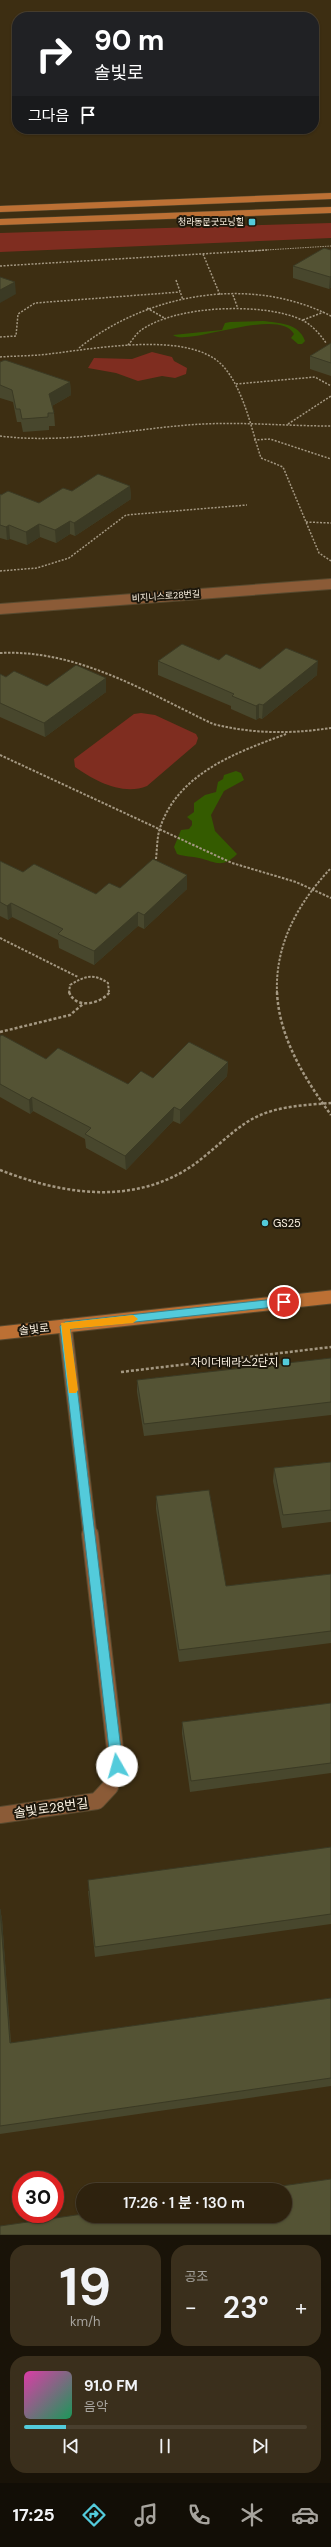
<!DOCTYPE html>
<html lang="ko">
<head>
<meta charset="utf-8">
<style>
	:root { --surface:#2e220e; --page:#3a2f1c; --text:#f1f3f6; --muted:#a7a49e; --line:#493f2e; --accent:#53cbdb }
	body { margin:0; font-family:"DM Sans","Noto Sans KR",sans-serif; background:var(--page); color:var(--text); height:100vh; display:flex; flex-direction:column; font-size:15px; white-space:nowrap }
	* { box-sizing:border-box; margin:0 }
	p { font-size:13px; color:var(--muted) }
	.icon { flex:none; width:22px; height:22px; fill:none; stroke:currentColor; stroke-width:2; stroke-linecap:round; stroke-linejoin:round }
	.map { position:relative; height:2235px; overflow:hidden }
	.side { display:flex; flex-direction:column; gap:10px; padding:10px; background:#191308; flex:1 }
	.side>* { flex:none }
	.guide { position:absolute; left:12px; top:12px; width:307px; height:122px; border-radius:16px; box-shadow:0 1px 3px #0004,0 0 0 1px var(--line); background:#202124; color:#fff; overflow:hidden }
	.speed { position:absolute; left:12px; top:2171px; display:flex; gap:8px; font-size:20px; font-weight:700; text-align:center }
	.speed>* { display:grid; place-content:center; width:52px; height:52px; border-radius:50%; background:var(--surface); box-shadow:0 1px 3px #0004,0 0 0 1px var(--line); line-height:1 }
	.speed .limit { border:6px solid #d22; background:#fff; color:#111 }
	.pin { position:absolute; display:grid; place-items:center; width:34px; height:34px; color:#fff; margin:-17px; border:2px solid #fff; border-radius:50%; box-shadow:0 1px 4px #0007 }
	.me { position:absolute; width:44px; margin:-22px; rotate:353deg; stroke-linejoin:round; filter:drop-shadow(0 0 3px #0008) }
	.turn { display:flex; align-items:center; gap:14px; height:84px; padding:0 16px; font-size:18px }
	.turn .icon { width:52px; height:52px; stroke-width:2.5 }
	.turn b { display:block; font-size:28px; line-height:34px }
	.then { display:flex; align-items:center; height:38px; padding:0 16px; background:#0003; gap:8px; font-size:15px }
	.big { font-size:30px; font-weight:600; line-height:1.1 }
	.side .card { flex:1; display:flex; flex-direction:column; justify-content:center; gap:6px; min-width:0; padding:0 14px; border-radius:16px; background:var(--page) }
	.side .dial { align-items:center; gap:0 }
	.dial b { font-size:52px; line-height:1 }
	.song { display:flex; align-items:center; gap:12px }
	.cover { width:48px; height:48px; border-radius:6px; background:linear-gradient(135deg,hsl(320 70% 55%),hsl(150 70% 35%)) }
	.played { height:4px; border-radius:2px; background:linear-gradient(90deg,var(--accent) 15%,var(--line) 15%) }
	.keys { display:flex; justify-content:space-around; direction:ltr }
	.heat { display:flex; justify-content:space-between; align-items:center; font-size:22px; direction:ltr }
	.side .tiles { flex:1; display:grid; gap:10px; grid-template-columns:1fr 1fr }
	.card:last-child { grid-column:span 2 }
	.trip { position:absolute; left:76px; top:2183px; width:216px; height:40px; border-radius:20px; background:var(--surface); box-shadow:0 1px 3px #0004,0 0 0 1px var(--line); font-weight:600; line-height:40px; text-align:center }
	.menu { display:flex; height:64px; justify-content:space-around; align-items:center; background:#120e06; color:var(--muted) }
	.menu .icon { width:28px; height:28px }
	.menu .selected { color:var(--accent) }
	.menu b { font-size:18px; color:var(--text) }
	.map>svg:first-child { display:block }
	.green { fill:#7f2d20 }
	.water { fill:#345b00 }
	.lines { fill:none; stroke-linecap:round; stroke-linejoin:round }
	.street-far2-casing { stroke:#584a2f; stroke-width:12 }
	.street-far1-casing { stroke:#584a2f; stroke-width:15 }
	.street-casing { stroke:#584a2f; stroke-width:18 }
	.secondary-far1-casing { stroke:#584a2f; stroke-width:7 }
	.secondary-casing { stroke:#584a2f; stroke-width:15 }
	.path-far3 { stroke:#a49882; stroke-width:1; stroke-dasharray:1.5 1; stroke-linecap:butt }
	.path-far2 { stroke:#a49882; stroke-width:1.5; stroke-dasharray:2 1.5; stroke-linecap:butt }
	.path-far1 { stroke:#a49882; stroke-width:2; stroke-dasharray:2.5 1.5; stroke-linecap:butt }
	.path { stroke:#a49882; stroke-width:2.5; stroke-dasharray:3 2; stroke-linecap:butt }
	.street-far2 { stroke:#8b5b37; stroke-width:10 }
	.street-far1 { stroke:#8b5b37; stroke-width:13 }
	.street { stroke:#8b5b37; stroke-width:16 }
	.secondary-far1 { stroke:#bc7034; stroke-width:6 }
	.secondary { stroke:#bc7034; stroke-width:13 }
	.wall { fill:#48472d }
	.shaded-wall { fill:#3b3a24 }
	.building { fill:#545334; stroke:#3b3a24 }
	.route { fill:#53cbdb; stroke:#36848e }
	.slow { fill:#f59e0b }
	.poi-dot { fill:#53cbdb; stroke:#1e180c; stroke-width:1.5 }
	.labels { text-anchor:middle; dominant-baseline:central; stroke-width:4; stroke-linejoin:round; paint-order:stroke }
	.far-poi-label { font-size:9px; fill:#fdf3e3; stroke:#1e180c; text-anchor:end }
	.far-street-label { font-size:9px; fill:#fdf3e3; stroke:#1e180c }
	.poi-label { font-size:11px; fill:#fdf3e3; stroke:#1e180c; text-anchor:start }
	.street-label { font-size:11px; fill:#fdf3e3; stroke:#1e180c }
	.near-street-label { font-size:13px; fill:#fdf3e3; stroke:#1e180c }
</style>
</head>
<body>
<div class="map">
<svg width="331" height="2235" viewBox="0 0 331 2235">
	<rect width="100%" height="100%" fill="#3d2e12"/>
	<path class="green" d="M331,223V238L0,252V233Z
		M152,352L172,357L174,361L187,368L186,374L175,378L162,376L138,381L116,373L88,368L94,358L132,359Z
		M141,713L155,715L196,734L198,738L196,744L147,786C123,796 95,781 75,767L74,759L134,714Z"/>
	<path class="water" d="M263,321C279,323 299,323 305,341L302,344H298L291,338L294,334C279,306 187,347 173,335L222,330L225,323L230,322Z
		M236,771L241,773L244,780L224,791L211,815L215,831L237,854C222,869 216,862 199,858C192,856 185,857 177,854L174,847L181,830L189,829L192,825V821L187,817L194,812V803L205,795L216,792L218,782L223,779L224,775Z"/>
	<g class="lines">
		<defs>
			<path id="street-far2" d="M0,609L331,584"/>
			<path id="street-far1" d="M65,1326L90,1535"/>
			<path id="street" d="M0,1815L97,1801L110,1787L117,1766L90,1534"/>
			<path id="secondary-far1" d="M0,209L331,196
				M0,222L331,210"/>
			<path id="secondary" d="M0,1333L331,1297"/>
		</defs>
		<use href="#street-far2" class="street-far2-casing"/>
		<use href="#street-far1" class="street-far1-casing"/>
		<use href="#street" class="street-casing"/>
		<use href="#secondary-far1" class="secondary-far1-casing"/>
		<use href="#secondary" class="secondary-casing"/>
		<path class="path-far3" d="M250,251L331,246"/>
		<path class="path-far2" d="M203,254L220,295
			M0,266L267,250
			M176,280L183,300
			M233,295L238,309
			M147,308L166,319
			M303,320L324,312
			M0,337L16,336L18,314L35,303L180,292
			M128,345C132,341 135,335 140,331C174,305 264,302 302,320C312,325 320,334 326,343
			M79,348C148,293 251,275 331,316
			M0,357C13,356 26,356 39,355C85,351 188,328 223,366C244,390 251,428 261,458L283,467L319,553L331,561
			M236,384L315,377L331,386
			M288,424L331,396
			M0,436C64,444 125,430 188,425C236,421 283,426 331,426
			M254,440L270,439L331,459
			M306,522L331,523
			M0,571L37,568L69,558L126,515L247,505"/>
		<path class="path-far1" d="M0,653C77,649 146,692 213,724C253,734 291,734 331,728
			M0,755L232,863L296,882L331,898
			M156,859C157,850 157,840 159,831C176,774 235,753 286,734
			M0,938L78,977
			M69,993L70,985C85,976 93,973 108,983L109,993
			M277,993C275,944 298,903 331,868"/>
		<path class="path" d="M69,992C76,1010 100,1004 110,992
			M277,992C279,1038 305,1079 331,1115
			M0,1032L70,1015L83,1004
			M0,1170C59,1193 126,1205 184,1171C208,1157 231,1130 254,1118C277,1106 306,1105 331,1103
			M121,1372L331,1347"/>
		<use href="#street-far2" class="street-far2"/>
		<use href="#street-far1" class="street-far1"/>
		<use href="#street" class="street"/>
		<use href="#secondary-far1" class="secondary-far1"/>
		<use href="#secondary" class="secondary"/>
	</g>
	<path class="wall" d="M331,250V287L329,289L293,278V266Z
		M331,343V376L310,369V356Z
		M0,362L70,382L71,395L52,406L54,413L55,426H49V430L23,432L21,422H17L13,402L0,398Z
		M130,486L131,499L75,536L70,534L56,543L40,537L27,545L10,539L7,540L0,538V494L39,503L72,491Z
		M219,660L260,669L317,675L262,719L259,718L256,720L231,709V706L158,675V661Z
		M0,674L6,677L47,686L106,692L45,737L0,717Z
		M0,861L23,872L96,894L120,888L187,889L144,929L138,926L94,965L59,948L58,940L12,917L8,920L0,916Z
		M0,1036L46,1059L128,1084L153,1078L228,1062L227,1076L180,1124L173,1121L126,1170L86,1148L85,1139L33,1111L30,1114L0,1097Z
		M331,1358V1415L144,1436L137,1392V1380Z
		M331,1462V1522L282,1528L273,1481L274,1468Z
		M156,1496L226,1586L331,1574V1643L179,1662L156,1509Z
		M331,1703V1773L190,1792L182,1734V1722Z
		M331,1847V1924L95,1957L88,1891Z
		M0,1909L2,1919L11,2043L331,1998V2086L0,2134Z"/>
	<path class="shaded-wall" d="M331,276V287L329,289L330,277Z
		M15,282L16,294L0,303V290Z
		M70,382L71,395L50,407L49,394Z
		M130,486L131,499L75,536L74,523Z
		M70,521V534L56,543L55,530Z
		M39,524L40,537L27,545L26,532Z
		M9,525L10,539L7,540L6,527Z
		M318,661L317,675L262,719L263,705Z
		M106,678V692L45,737L44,723Z
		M259,704V718L256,720V706Z
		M187,875V889L144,929V915Z
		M11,903L12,917L8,920L7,906Z
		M138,912V926L94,965V951Z
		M228,1062L227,1076L180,1124V1110Z
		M32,1097L33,1111L30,1114L29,1100Z
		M174,1107L173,1121L126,1170L125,1156Z
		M0,1909L2,1919L11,2052L10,2043Z"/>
	<path class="building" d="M324,248L331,250V276L330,277L293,266Z
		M0,277L15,282L0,290Z
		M331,343V363L310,356Z
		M5,360L70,382L49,394L54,413H48V417L22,419L20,409H16L12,390L0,385V362Z
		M98,474L130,486L74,523L70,521L55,530L39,524L26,532L9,525L6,527L0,525V494L1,495L8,491L39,503L63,488L72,491Z
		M182,644L219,660L226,654L260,669L286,648L318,661L263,705L259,704L256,706L232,696L234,694L158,661Z
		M76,665L106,678L44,723L0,703V674L6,677L14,671L47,686Z
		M153,859L187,875L144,915L138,912L94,951L58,934L63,929L11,903L7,906L0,902V861L23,872L34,864L96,894L109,883L120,888Z
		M2,1035L46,1059L58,1048L128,1084L141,1071L153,1078L189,1042L228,1062L180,1110L174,1107L125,1156L85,1134L91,1128L32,1097L29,1100L0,1084V1036Z
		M331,1358V1402L144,1424L137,1380Z
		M331,1462V1510L283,1515L274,1468Z
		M209,1490L226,1586L331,1574V1631L179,1650L156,1496Z
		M331,1703V1763L191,1781L182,1722Z
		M331,1847V1914L95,1947L88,1880Z
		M0,1909L10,2043L331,1998V2078L0,2126Z
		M331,2179V2235H0V2226L83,2214V2216H285V2190H253Z"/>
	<path class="route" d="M284,1298L289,1302L284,1306L70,1329L123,1766L117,1772L111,1766L60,1326L65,1322Z"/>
	<path class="slow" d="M133,1315L138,1319L133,1323L70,1329L78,1390L76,1393H69L61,1323Z"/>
	<g class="poi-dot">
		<rect x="248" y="218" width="8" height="8" rx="2"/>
		<circle cx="265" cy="1223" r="4"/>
		<rect x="282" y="1358" width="8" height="8" rx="2"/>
	</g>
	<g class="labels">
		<g class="far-poi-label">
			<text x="244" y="222">청라동문굿모닝힐</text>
		</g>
		<g class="far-street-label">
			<text transform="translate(166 596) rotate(-4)">비지니스로28번길</text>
		</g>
		<g class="poi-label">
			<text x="273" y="1223">GS25</text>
			<text x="278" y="1362" text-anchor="end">자이더테라스2단지</text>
		</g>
		<g class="street-label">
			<text transform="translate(34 1329) rotate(-6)">솔빛로</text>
		</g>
		<g class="near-street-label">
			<text transform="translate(51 1808) rotate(-8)">솔빛로28번길</text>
		</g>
	</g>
</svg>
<div class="speed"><div class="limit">30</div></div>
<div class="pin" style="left:284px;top:1302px;background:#d93025"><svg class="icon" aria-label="arrive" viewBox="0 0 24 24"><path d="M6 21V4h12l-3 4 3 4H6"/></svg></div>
<svg class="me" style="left:117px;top:1766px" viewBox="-20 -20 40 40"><circle r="19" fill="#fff"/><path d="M0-13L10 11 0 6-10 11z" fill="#53cbdb"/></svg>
<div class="trip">17:26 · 1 분 · 130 m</div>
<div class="guide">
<div class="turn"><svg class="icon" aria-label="right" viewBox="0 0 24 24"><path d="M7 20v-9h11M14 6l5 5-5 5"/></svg><div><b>90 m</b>솔빛로</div></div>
<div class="then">그다음<svg class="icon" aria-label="arrive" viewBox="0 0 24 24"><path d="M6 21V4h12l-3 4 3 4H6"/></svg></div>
</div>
</div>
<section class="side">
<div class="tiles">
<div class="card dial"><b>19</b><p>km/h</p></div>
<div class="card"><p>공조</p>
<div class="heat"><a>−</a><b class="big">23°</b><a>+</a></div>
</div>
<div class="card">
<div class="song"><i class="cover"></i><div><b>91.0 FM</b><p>음악</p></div></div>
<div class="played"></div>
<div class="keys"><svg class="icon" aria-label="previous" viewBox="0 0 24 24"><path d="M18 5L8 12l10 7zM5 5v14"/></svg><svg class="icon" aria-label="pause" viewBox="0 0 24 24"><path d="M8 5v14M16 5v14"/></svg><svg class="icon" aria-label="next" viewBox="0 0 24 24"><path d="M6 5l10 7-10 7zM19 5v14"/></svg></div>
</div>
</div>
</section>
<nav class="menu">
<b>17:25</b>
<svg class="icon selected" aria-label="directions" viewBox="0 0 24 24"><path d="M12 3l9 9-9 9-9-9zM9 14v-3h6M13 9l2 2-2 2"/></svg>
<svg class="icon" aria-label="music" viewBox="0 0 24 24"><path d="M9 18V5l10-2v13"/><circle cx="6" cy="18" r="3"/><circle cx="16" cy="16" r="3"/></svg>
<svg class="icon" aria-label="phone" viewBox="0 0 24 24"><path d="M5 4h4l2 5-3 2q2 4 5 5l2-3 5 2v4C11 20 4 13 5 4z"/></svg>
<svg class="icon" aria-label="climate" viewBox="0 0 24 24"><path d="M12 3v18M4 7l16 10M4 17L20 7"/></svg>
<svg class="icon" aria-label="car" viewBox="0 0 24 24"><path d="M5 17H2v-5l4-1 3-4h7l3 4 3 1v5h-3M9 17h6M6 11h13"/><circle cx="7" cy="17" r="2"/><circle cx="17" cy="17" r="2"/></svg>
</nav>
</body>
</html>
